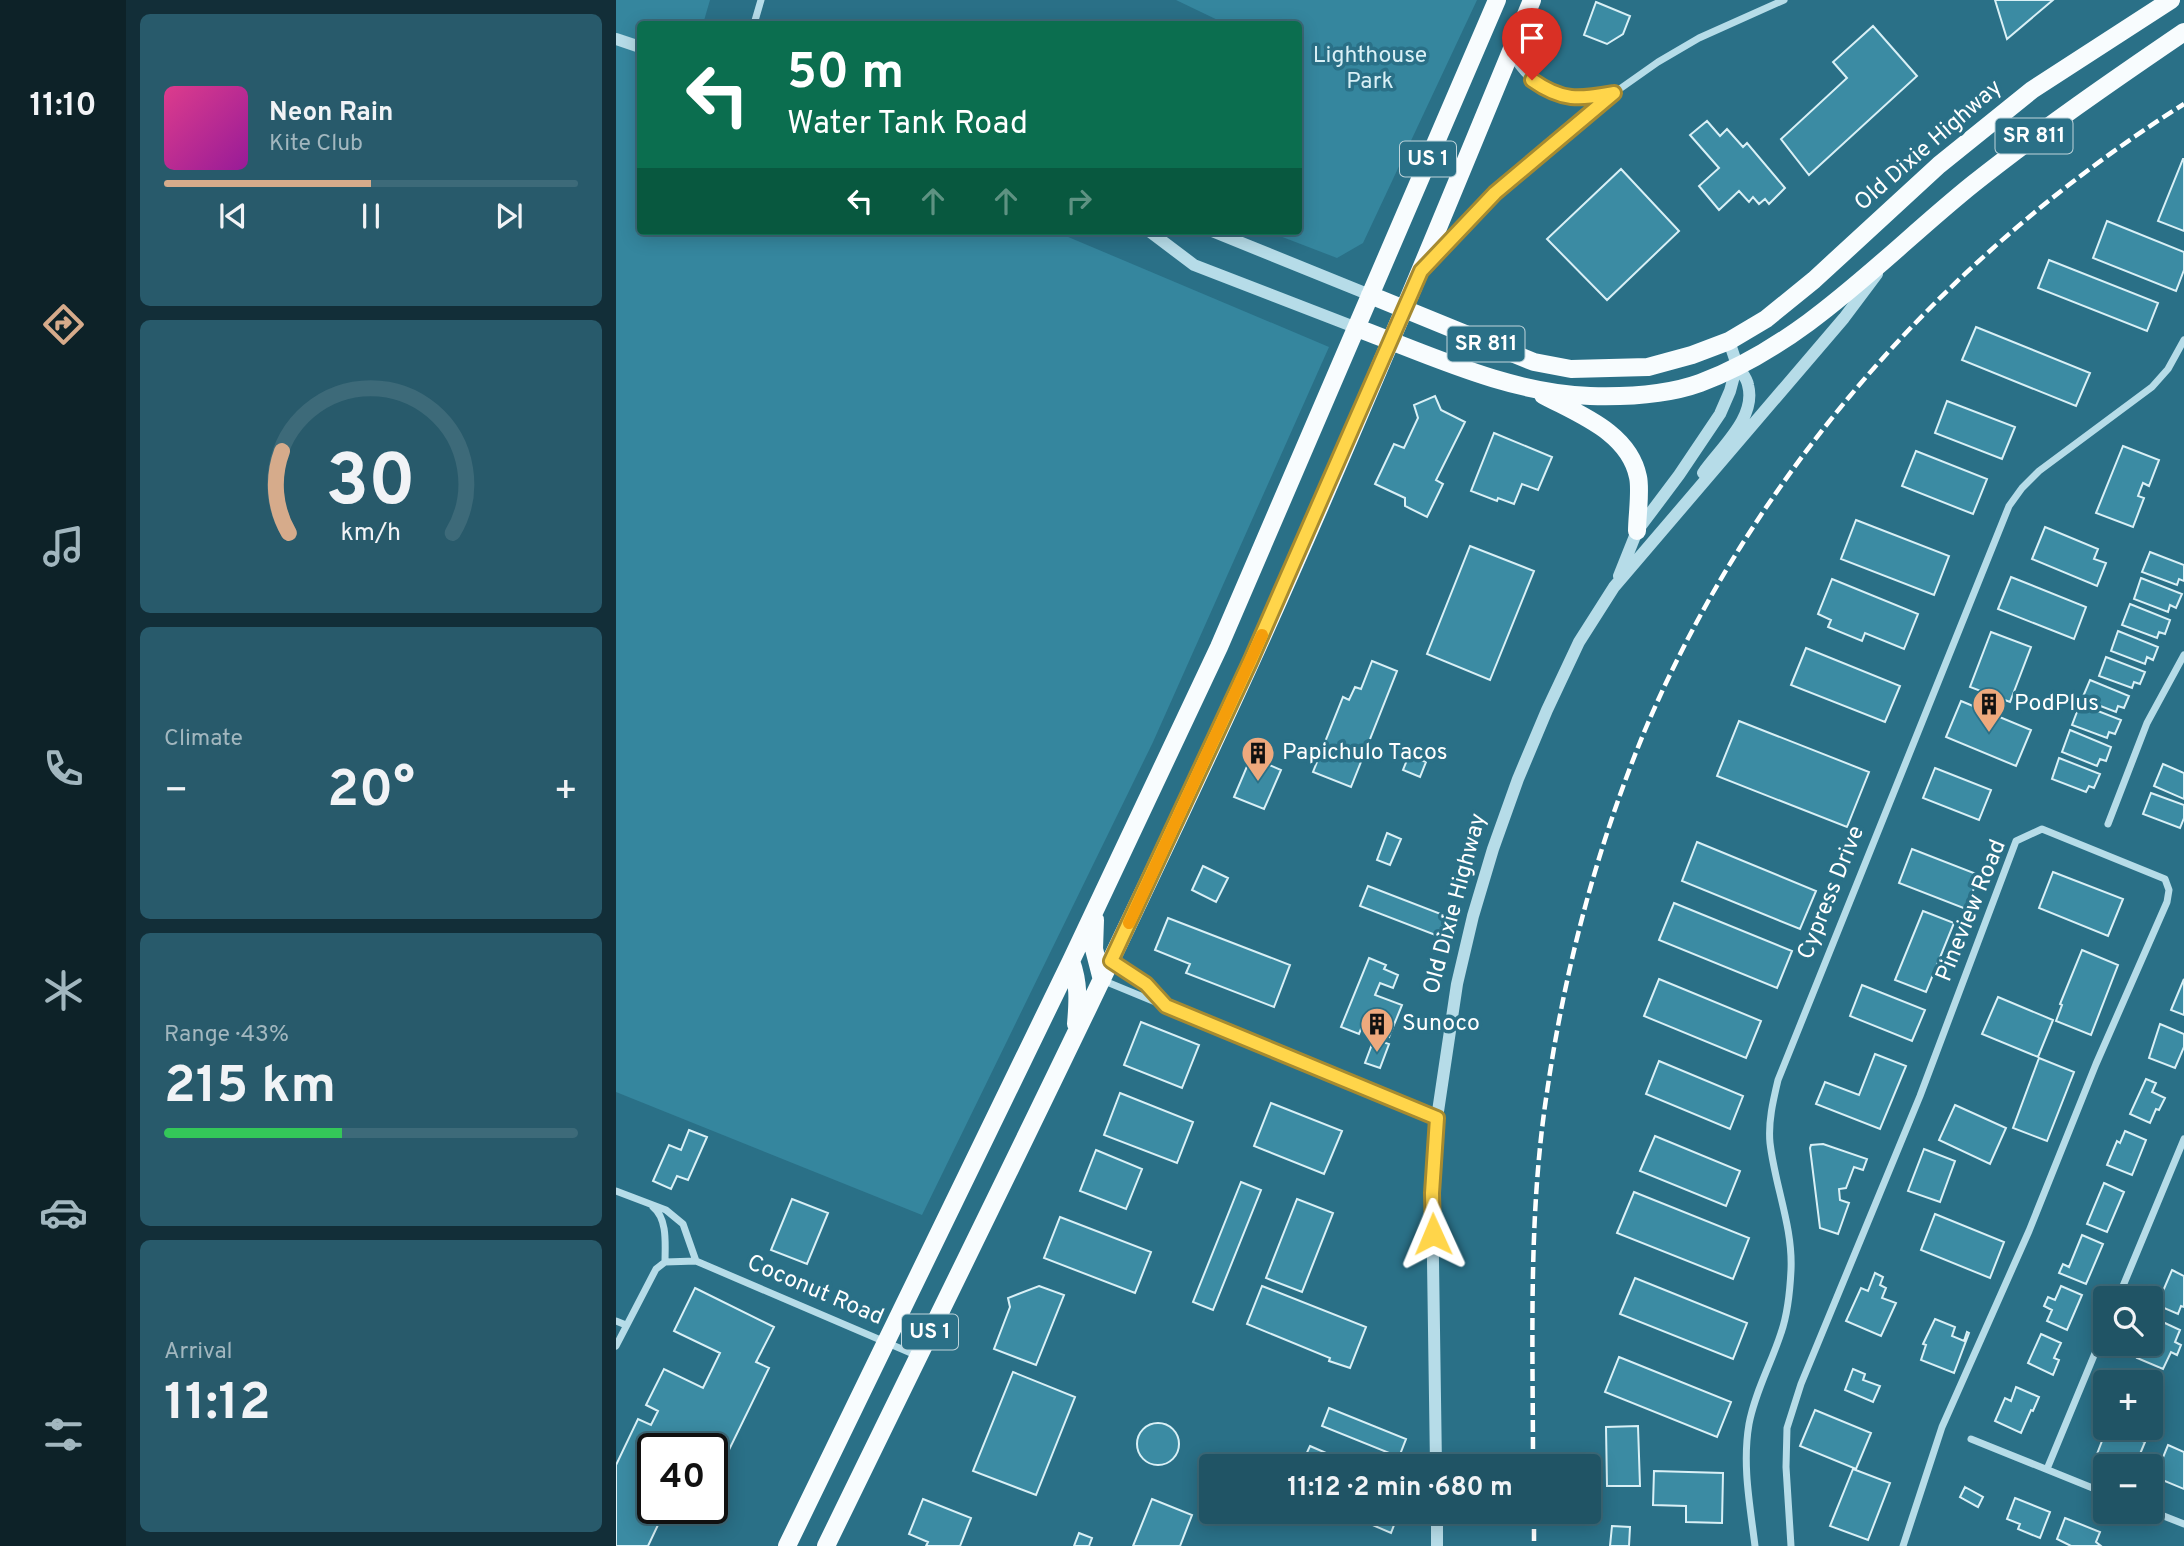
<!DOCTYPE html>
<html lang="en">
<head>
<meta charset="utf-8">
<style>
	:root { --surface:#205465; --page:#285a6b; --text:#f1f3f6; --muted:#a2b7bf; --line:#3d6a79; --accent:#d6ab8b }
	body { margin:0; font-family:Overpass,sans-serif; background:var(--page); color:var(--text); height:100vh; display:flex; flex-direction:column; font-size:26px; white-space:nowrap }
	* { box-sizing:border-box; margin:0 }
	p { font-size:23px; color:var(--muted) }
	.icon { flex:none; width:38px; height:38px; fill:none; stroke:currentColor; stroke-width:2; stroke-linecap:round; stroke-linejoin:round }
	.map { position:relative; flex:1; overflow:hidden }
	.side { display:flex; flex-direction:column; gap:14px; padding:14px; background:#122e38; width:490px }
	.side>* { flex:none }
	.guide { position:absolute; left:21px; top:21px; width:665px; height:214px; border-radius:7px; box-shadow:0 4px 18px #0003,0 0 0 2px var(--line); background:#0b6e4f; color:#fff; overflow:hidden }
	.controls { position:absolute; left:1477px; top:1286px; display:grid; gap:14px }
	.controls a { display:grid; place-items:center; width:70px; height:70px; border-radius:7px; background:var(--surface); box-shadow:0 4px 18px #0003,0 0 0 2px var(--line); font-size:35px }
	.speed { position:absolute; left:21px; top:1433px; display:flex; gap:14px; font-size:35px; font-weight:700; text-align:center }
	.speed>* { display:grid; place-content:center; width:91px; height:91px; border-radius:50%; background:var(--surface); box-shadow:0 4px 18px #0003,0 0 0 2px var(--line); line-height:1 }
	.speed .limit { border:4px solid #111; border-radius:10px; background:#fff; color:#111 }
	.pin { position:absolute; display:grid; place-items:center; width:60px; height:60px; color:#fff; margin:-72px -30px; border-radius:50% 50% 50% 0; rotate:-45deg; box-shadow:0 0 7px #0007 }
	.pin .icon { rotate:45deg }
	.me { position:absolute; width:77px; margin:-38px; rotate:359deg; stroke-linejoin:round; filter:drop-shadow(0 0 5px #0008) }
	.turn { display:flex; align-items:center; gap:24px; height:147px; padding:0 35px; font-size:32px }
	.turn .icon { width:91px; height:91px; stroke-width:2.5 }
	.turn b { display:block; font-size:49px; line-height:60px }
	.lanes { display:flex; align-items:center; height:66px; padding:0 35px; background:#0003; justify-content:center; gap:35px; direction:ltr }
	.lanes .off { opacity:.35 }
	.big { font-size:52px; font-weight:700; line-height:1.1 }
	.side .tile { flex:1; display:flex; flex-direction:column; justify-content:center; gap:10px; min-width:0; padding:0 24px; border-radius:10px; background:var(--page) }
	.side .dial { align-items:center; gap:0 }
	.dial svg { height:182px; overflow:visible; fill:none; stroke:var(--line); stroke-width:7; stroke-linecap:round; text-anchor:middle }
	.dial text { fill:var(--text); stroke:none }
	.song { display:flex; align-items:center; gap:21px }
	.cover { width:84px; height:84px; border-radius:10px; background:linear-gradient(135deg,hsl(330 70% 55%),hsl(300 70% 35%)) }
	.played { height:7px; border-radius:4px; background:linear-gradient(90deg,var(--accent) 50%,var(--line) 50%) }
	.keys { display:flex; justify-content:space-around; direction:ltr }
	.heat { display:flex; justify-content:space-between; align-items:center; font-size:38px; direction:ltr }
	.charge { height:10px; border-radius:5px; background:linear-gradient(90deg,#34c759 43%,var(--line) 0) }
	.trip { position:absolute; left:583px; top:1454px; width:402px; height:70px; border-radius:7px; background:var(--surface); box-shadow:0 4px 18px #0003,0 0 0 2px var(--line); font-weight:700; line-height:70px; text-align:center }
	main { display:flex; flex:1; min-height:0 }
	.tabs { display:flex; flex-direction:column; width:126px; justify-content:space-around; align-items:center; background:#0d2228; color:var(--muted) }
	.tabs .icon { width:49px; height:49px }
	.tabs .current { color:var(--accent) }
	.tabs b { font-size:32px; color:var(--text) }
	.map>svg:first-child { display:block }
	.green { fill:#35869e }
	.building { fill:#3b8ba3; stroke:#d9f0f6; stroke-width:2 }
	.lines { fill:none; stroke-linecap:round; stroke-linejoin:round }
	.minor { stroke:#b6dce8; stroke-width:7 }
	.tertiary { stroke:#b6dce8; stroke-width:12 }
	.primary { stroke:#f8fcfe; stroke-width:18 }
	.rail { stroke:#fff; stroke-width:4.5; stroke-dasharray:12 5; stroke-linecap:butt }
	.route-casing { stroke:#a68a30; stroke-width:18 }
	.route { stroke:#ffd54a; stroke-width:12 }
	.slow { stroke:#f59e0b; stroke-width:12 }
	.labels { text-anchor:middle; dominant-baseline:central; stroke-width:7; stroke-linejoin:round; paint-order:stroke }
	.shield { fill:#2a7087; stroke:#bfd4db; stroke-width:2 }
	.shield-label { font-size:21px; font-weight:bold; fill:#fff }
	.park-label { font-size:23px; fill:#d9f0f6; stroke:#2a7087 }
	.street-label { font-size:23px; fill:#fff; stroke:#2a7087 }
	.poi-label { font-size:23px; fill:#fff; stroke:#2a7087; text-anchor:start }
</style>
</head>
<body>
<main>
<nav class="tabs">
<b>11:10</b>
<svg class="icon current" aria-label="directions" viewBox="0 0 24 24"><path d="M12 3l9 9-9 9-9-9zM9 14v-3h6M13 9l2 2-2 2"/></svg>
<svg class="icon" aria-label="music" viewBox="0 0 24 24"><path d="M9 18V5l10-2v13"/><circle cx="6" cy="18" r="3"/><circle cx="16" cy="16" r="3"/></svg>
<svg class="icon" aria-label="phone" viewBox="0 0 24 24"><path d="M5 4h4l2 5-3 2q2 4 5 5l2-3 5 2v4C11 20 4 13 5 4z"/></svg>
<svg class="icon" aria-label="climate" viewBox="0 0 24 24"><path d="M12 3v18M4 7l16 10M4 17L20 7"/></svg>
<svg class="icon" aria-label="car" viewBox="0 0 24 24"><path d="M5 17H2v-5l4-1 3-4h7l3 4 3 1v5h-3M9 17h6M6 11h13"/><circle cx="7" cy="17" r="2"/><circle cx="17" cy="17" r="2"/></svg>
<svg class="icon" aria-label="filters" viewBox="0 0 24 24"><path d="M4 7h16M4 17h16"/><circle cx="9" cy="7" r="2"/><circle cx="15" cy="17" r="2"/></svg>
</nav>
<section class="side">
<div class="tile">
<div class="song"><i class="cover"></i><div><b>Neon Rain</b><p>Kite Club</p></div></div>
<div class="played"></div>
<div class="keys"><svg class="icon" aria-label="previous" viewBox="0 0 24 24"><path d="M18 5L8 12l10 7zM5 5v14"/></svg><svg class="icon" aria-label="pause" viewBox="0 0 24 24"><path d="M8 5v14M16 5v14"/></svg><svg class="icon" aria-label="next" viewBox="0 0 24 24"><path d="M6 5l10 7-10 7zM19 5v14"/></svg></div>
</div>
<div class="tile dial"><svg viewBox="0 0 100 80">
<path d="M14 69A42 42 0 1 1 86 69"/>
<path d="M14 69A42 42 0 0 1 11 33" stroke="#d6ab8b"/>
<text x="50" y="56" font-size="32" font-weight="700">30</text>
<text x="50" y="72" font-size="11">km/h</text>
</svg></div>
<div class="tile"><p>Climate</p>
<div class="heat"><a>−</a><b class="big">20°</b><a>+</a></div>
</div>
<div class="tile"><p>Range · 43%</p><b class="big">215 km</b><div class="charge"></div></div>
<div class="tile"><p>Arrival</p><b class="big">11:12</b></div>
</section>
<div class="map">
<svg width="1568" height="1546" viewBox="0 0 1568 1546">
	<rect width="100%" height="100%" fill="#2a7087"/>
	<path class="green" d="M0,0H94L87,24H24V231H438L713,347L537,742L306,1215L0,1092Z
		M560,0H861L747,243L721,258L651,231H682V24H610Z"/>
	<path class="building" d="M1379,0H1437L1391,39Z
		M980,2L1014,16L1007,34L991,44L968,35Z
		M1257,26L1301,76L1193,175L1165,139L1231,78L1217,62Z
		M1091,121L1104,136L1111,129L1127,147L1131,143L1169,188L1153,204L1149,199L1143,204L1137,197L1133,202L1123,191L1103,210L1083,186L1103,168L1074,135Z
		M1567,159H1568V231L1542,221Z
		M1005,169L1063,231L991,300L931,239Z
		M1491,221L1568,252V270L1560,291L1477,258Z
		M1433,260L1542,303L1531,331L1422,288Z
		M1360,327L1474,373L1460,406L1346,360Z
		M819,396L825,410L849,422L820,480L827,484L811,517L789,506V498L759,484L778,444L788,448L802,418L798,405Z
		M1331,401L1399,427L1386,459L1319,433Z
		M878,433L936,457L922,490L906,484L898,504L882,498L881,501L855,491Z
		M1507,446L1543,460L1533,486L1527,483L1522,496L1528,498L1517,527L1480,513Z
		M1300,451L1371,479L1357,514L1286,486Z
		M1240,520L1333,556L1318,595L1225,559Z
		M1429,527L1482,549L1478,559L1490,563L1481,586L1416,559Z
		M854,546L918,571L874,680L811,654Z
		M1534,552L1568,565V581L1563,579L1561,585L1526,572Z
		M1395,577L1470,607L1458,639L1382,609Z
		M1525,578L1566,594L1560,608L1554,605L1552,612L1518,599Z
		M1216,579L1302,614L1288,649L1249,633L1246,641L1212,627L1215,620L1202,614Z
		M1514,604L1554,620L1549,634L1543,632L1541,638L1506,625Z
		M1502,631L1542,647L1537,660L1531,657L1529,664L1495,651Z
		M1375,632L1415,647L1394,702L1354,687Z
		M1190,648L1284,686L1269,722L1175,685Z
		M1490,657L1529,672L1524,684L1518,682L1516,688L1483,676Z
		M756,661L781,671L735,787L697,772L727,697L733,700L739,687L745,689Z
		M1474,680L1513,696L1508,708L1502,706L1500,712L1466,699Z
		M1345,701L1415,730L1400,766L1330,737Z
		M1464,704L1505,720L1499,734L1493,732L1491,738L1456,725Z
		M1123,721L1253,772L1231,827L1101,776Z
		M1454,730L1495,747L1490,761L1484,759L1481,766L1446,752Z
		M793,755L810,762L804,777L787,770Z
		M635,757L665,770L648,809L618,797Z
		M1443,758L1484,774L1478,788L1473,786L1470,792L1436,779Z
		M1547,764L1568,773V799L1538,786Z
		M1319,768L1375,790L1363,820L1307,798Z
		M1535,793L1568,805V818L1564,828L1527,814Z
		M771,833L785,839L774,865L761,860Z
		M1081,842L1200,891L1184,929L1066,881Z
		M1296,849L1363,875L1350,909L1283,883Z
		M587,866L612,878L600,902L576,890Z
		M1437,872L1507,899L1492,936L1423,908Z
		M752,886L830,916L822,936L744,906Z
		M1058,903L1176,951L1161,988L1043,940Z
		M1307,911L1338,923L1310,992L1279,980Z
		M552,918L674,965L658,1007L570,973L574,964L539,950Z
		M1466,950L1502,965L1475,1035L1440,1021L1446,1005L1444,1004Z
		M753,958L770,965L768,969L782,975L777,988L764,983L759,995L786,1005L773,1037L746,1026L743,1034L725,1027Z
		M1043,979L1145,1021L1130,1058L1028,1016Z
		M1568,979V1015L1555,1010Z
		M1246,985L1309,1010L1296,1041L1234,1016Z
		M1382,997L1437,1020L1422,1057L1366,1034Z
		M525,1022L583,1045L566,1088L508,1065Z
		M1544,1024L1568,1034V1047L1559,1068L1533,1058Z
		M758,1039L773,1044L764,1068L749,1063Z
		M1259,1054L1290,1066L1264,1129L1200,1104L1209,1082L1243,1095Z
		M1423,1058L1458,1072L1431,1141L1397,1128Z
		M1043,1061L1127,1096L1114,1129L1030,1094Z
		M1530,1079L1540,1083L1536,1092L1549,1098L1543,1110L1540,1109L1534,1123L1514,1114Z
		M504,1093L577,1122L561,1163L488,1135Z
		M655,1103L726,1131L708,1174L638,1146Z
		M1339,1105L1390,1128L1374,1164L1323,1140Z
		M73,1130L91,1137L72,1180L61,1176L55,1189L37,1181L53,1145L65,1150Z
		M1509,1131L1530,1140L1516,1175L1491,1165L1501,1141L1504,1143Z
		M1039,1136L1124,1171L1110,1206L1024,1171Z
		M1207,1144L1251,1159L1247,1170L1238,1167L1230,1188L1223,1189L1224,1200L1233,1203L1222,1234L1204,1228L1194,1148L1195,1145Z
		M1308,1149L1339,1161L1324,1202L1292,1191Z
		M480,1150L526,1169L510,1209L464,1191Z
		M625,1182L645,1190L597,1310L577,1302Z
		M1488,1183L1508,1192L1491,1232L1471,1224Z
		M1018,1192L1133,1238L1117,1279L1001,1233Z
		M176,1199L212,1213L191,1264L155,1250Z
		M681,1199L717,1213L686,1292L650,1278Z
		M1319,1214L1388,1242L1374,1278L1305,1250Z
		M444,1217L535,1252L519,1293L428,1258Z
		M1466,1235L1487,1244L1470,1284L1443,1273L1447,1264L1453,1267Z
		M1556,1270L1568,1276V1307L1565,1306L1562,1314L1541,1305Z
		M1259,1273L1267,1277L1264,1285L1270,1288L1266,1298L1280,1303L1265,1336L1230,1321L1245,1288L1252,1291Z
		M1019,1278L1131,1323L1117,1359L1004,1314Z
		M423,1286L448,1295L420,1365L378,1349L394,1307L392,1298Z
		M646,1286L750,1327L734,1368L713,1361L714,1358L631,1324Z
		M1445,1286L1466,1295L1451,1330L1431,1321L1436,1310L1428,1306L1432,1297L1439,1300Z
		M79,1288L158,1327L140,1362L153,1368L111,1454L83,1440L79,1449H37V1508H50L32,1546H0V1465L22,1419L35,1425L42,1411L30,1405L48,1369L87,1388L104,1353L58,1331Z
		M1538,1318L1564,1330L1559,1342L1565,1345L1561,1355L1555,1352L1547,1369L1521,1358L1527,1344H1535V1325Z
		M1319,1319L1339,1327L1336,1336L1348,1341L1351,1332L1353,1333L1338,1373L1305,1360L1310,1345L1307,1344Z
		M1425,1334L1445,1343L1438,1358L1443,1360L1437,1375L1412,1363Z
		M1003,1357L1115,1402L1101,1437L989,1392Z
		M1237,1369L1249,1374L1247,1380L1264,1386L1257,1402L1229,1390Z
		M397,1372L459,1397L420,1495L357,1471Z
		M1513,1372L1533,1381V1382H1509Z
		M1400,1387L1423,1397L1417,1411L1415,1410L1405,1433L1379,1421L1389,1398L1395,1401Z
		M713,1408L790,1439L783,1457L706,1426Z
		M1199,1410L1255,1433L1240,1469L1184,1446Z
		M521 1444a21 21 0 1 1 42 0a21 21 0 1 1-42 0Z
		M1022,1426L1024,1486H991L990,1427Z
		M1491,1428L1529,1442L1519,1466L1481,1454Z
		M1552,1445L1568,1452V1489L1539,1477Z
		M694,1446L724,1459L721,1466H708L688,1459Z
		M1237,1469L1274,1483L1252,1540L1214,1526Z
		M1038,1471L1107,1473L1106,1523L1070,1522V1506L1037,1505Z
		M1349,1487L1367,1497L1362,1507L1344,1497Z
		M1399,1498L1434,1512L1424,1538L1402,1529L1404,1524L1391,1519Z
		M307,1499L355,1518L344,1546H310L312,1542L293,1534Z
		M536,1499L576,1515L564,1546H517Z
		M740,1512H783L775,1533L738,1517Z
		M1449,1518L1484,1532L1480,1542L1485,1546H1455L1441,1539Z
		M996,1526L1014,1527L1013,1546H994Z
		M463,1533L476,1538L473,1546H458Z"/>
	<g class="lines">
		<path class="minor" d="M138,24L145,0
			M896,57C925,101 951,101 998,93
			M815,260L879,193L998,93L1042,62L1083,38L1168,0
			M1492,824L1531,723L1568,655
			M495,961L530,984L547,1003
			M486,980L821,1118
			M0,1191L50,1210L67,1224L80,1261
			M37,1207C52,1219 49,1245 49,1262
			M1502,1298L1568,1139
			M0,1321L10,1325
			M0,1346L40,1269L49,1262L80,1261L302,1356
			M1355,1439L1489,1493
			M1431,1469L1489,1329
			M1535,1511L1568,1524
			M1139,1546C1134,1505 1126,1465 1133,1424C1139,1392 1155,1364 1165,1333C1172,1313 1174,1291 1175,1270C1177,1227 1159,1186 1154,1143C1152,1122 1157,1101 1162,1080L1393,506L1406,488L1423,471L1536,387L1552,369L1568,340
			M1175,1546L1170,1467L1171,1428L1185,1384L1304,1096L1400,841L1426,829L1549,879L1553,890L1551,902L1480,1064L1413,1231L1326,1427L1287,1546"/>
		<path class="tertiary" d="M0,39L24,47
			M533,231L578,265L741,328
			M596,231L754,295
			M1087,473C1104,448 1141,418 1132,385C1131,378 1125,372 1121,365
			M1003,576L1021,531L1063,475L1104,414L1114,391L1121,365L1113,341
			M820,1466L816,1193L821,1118L841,984L857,916L877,849L902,779L931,710L963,642L998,587L1228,318L1261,274
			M821,1512V1546"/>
		<path class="primary" d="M754,295L918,362L955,369L1032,367L1076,355L1113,341L1150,319L1198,280L1323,165L1416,90L1555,0
			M741,328C816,356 893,393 974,396C1009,397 1051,395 1084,383C1190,344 1271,253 1357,184C1425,130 1496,81 1568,32
			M927,395C962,414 1013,432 1022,477C1025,490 1021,517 1021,531
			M479,920L478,949L486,980
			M455,961C463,983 462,1001 460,1024
			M171,1546L455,961L603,647L881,0
			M210,1546C352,1254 497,963 632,668C732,448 824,224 916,0"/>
		<path class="rail" d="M917,1466C917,1342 912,1215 931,1092C949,968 981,846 1029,730C1138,472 1332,253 1568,104
			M918,1512V1546"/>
	</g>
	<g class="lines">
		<defs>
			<path id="route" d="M817,1234L816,1193L821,1118L550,1006L530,984L495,961L634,662L805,271L879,193L998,93C963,99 947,102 916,80"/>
		</defs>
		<use href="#route" class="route-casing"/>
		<use href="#route" class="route"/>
		<path class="slow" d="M513,923L646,635"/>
	</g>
	<defs>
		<symbol id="building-pin" viewBox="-11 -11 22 30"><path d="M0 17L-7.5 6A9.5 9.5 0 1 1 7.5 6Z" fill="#eea97d" stroke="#2a7087"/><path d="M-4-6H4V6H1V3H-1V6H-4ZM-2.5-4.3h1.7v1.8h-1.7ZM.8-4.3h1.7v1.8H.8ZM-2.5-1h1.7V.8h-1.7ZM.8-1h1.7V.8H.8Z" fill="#111"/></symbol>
	</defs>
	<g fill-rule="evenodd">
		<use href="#building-pin" x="1354" y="685" width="38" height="52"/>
		<use href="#building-pin" x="623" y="734" width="38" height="52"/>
		<use href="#building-pin" x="742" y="1005" width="38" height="52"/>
	</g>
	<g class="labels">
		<g class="shield">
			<rect x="1379.5" y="118.5" width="77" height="35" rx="5"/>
			<rect x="784" y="141.5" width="56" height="35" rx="5"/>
			<rect x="831.5" y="326.5" width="77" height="35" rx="5"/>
			<rect x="286" y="1314.5" width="56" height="35" rx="5"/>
		</g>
		<g class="shield-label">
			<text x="1418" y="136">SR 811</text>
			<text x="812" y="159">US 1</text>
			<text x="870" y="344">SR 811</text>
			<text x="314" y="1332">US 1</text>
		</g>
		<g class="park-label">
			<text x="754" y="56">Lighthouse<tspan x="754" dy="26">Park</tspan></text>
		</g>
		<g class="street-label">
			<text transform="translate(1313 146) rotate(-41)">Old Dixie Highway</text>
			<text transform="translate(1216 893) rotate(-68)">Cypress Drive</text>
			<text transform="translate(840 904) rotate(-75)">Old Dixie Highway</text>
			<text transform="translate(1356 911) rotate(-68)">Pineview Road</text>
			<text transform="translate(199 1291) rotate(23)">Coconut Road</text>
		</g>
		<g class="poi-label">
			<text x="1398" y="704">PodPlus</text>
			<text x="666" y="753">Papichulo Tacos</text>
			<text x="786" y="1024">Sunoco</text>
		</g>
	</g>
</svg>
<div class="controls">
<a><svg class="icon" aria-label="search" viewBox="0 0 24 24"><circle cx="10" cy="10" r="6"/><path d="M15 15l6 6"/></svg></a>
<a>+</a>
<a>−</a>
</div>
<div class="speed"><div class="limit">40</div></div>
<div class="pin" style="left:916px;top:80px;background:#d93025"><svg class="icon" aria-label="arrive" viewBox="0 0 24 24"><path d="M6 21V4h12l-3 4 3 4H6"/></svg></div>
<svg class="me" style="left:817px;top:1234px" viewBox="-20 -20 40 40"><path d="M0-17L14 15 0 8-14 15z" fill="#ffd54a" stroke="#fff" stroke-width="4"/></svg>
<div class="trip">11:12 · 2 min · 680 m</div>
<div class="guide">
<div class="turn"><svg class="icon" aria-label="left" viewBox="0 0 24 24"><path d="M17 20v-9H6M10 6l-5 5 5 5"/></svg><div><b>50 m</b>Water Tank Road</div></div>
<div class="lanes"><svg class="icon" aria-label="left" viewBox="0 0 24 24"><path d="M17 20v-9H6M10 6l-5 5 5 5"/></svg><svg class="icon off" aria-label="ahead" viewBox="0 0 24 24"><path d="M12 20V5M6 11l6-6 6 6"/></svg><svg class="icon off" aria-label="ahead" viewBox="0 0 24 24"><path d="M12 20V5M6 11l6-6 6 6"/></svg><svg class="icon off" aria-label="right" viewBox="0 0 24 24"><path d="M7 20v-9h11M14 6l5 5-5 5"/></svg></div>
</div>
</div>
</main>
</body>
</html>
